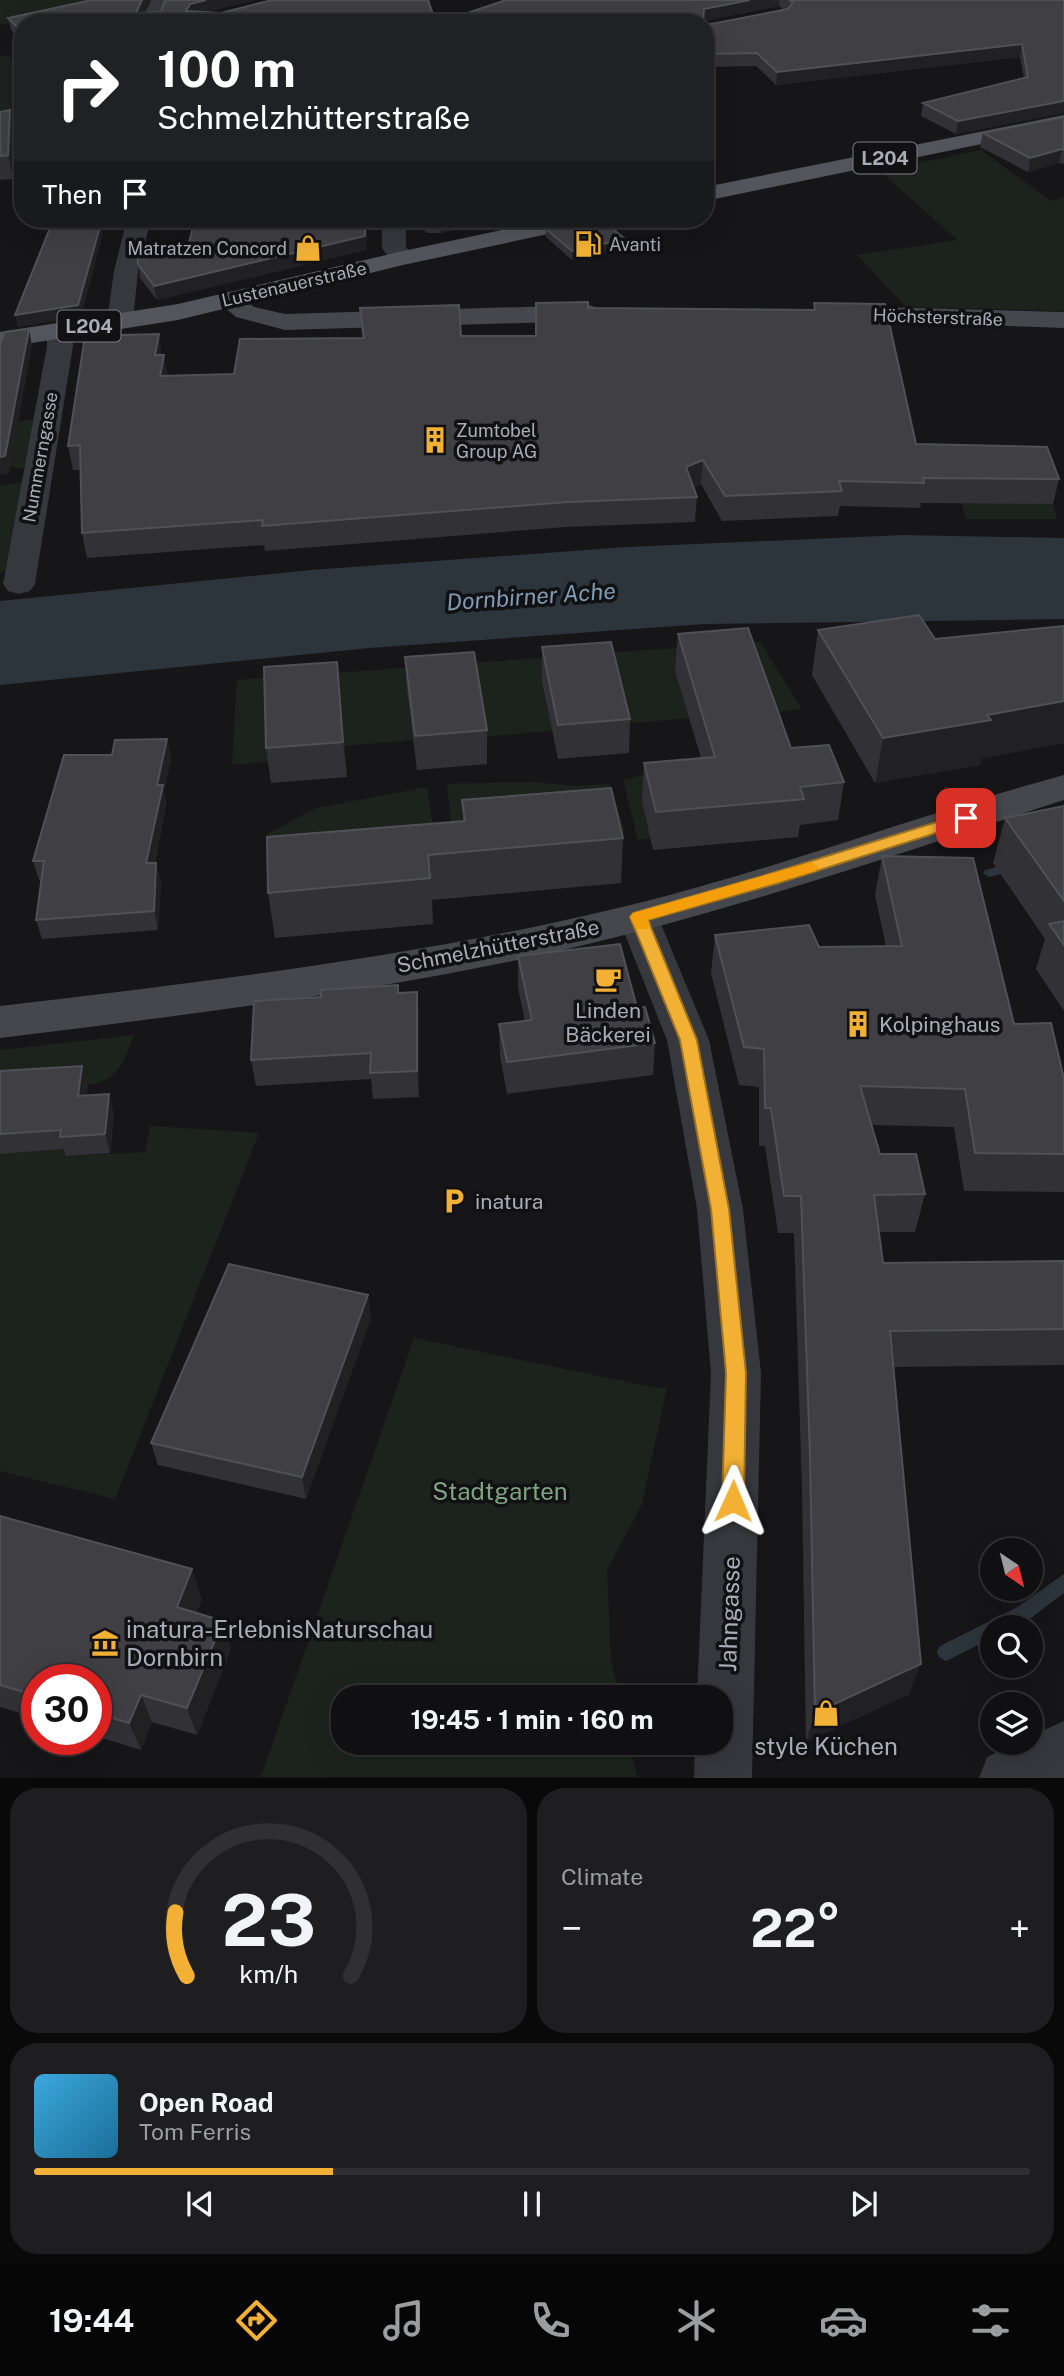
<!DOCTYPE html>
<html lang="en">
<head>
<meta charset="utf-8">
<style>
	:root { --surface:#101012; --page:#1e1e20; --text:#f1f3f6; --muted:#9c9d9f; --line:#303032; --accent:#f2b134 }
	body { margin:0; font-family:"Public Sans",sans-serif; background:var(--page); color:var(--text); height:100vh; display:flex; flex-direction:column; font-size:26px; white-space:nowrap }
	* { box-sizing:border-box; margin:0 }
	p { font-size:23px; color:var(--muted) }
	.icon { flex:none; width:38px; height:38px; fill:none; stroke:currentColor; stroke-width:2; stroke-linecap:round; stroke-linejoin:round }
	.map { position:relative; height:1778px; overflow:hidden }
	.drawer { display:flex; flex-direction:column; gap:10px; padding:10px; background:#09090a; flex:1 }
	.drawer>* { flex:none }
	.banner { position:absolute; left:14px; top:14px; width:700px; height:214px; border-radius:28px; box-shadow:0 7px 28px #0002,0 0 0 2px var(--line); background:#202124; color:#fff; overflow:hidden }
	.needle { width:46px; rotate:145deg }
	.tools { position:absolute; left:980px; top:1538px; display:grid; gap:14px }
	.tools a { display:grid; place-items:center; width:63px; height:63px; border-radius:50%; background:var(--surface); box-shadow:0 7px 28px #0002,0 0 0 2px var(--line); font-size:35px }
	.speed { position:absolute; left:21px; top:1664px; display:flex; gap:14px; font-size:35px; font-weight:700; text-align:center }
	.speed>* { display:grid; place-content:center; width:91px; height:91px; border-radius:50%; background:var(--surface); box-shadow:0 7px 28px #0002,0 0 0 2px var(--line); line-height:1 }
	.speed .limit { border:10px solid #d22; background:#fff; color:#111 }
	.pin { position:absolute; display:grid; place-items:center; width:60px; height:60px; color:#fff; margin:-30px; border-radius:14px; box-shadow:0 4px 10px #0006 }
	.me { position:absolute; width:77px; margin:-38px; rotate:1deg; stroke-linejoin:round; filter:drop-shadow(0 0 5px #0008) }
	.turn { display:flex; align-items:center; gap:24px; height:147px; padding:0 28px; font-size:32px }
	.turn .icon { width:91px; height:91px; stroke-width:2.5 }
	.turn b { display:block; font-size:49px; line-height:60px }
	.then { display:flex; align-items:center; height:66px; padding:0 28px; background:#0003; gap:14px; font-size:26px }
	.big { font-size:52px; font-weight:700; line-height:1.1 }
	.drawer .card { flex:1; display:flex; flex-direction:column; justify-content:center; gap:10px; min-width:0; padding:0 24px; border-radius:28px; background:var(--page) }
	.drawer .dial { align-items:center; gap:0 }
	.dial svg { height:182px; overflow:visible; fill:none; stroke:var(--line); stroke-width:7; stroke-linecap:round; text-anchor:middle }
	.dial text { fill:var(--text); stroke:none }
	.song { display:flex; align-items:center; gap:21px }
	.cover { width:84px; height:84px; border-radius:10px; background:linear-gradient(135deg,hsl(200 70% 55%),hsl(200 70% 35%)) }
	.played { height:7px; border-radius:4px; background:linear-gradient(90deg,var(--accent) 30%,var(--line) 30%) }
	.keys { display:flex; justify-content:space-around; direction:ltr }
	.heat { display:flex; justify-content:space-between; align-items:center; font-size:38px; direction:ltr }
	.drawer .tiles { flex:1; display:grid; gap:10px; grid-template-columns:1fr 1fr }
	.card:last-child { grid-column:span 2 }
	.trip { position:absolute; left:331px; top:1685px; width:402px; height:70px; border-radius:28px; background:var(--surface); box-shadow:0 7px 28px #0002,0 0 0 2px var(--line); font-weight:700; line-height:70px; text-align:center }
	.menu { display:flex; height:112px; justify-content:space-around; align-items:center; background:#060607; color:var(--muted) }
	.menu .icon { width:49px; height:49px }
	.menu .active { color:var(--accent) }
	.menu b { font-size:32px; color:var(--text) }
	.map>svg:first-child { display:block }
	.green { fill:#1c231d }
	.water { fill:#2c353c }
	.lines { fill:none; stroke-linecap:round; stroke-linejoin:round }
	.stream { fill:#2c353c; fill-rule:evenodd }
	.street { fill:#37383d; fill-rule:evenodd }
	.secondary { fill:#45474d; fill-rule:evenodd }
	.primary { fill:#53555c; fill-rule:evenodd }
	.wall { fill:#323236 }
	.shaded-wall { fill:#212124 }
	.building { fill:#3f3f44; stroke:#4f5156; stroke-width:2 }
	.route { fill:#f2b134; stroke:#9d7322; stroke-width:2 }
	.slow { fill:#f59e0b }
	.labels { text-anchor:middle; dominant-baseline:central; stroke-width:7; stroke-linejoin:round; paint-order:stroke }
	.far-poi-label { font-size:18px; fill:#a8adb8; stroke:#111113; text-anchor:start }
	.far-street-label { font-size:18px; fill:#a8adb8; stroke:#111113 }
	.shield { fill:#111113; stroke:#7b7e86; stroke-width:2 }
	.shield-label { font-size:19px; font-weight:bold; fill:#a8adb8 }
	.street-label { font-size:21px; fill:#a8adb8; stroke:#111113 }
	.poi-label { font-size:21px; fill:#a8adb8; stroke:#111113; text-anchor:start }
	.water-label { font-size:23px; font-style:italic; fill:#7f9bb3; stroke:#111113 }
	.near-park-label { font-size:24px; fill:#7fa381; stroke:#111113 }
	.near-street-label { font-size:24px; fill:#a8adb8; stroke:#111113 }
	.near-poi-label { font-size:24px; fill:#a8adb8; stroke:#111113; text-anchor:start }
</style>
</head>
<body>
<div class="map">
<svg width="1064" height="1778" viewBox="0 0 1064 1778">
	<rect width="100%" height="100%" fill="#161618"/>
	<path class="green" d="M0,0H85L93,5L0,25Z
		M8,55L23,70V119L0,123V56Z
		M981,150L1051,201L1064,197V311L906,307L857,255L957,240L880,171Z
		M34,420L24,469L8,466L0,422Z
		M25,481L6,570L0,574V486Z
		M961,502L1053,504L1057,519H966Z
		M760,642L802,709L760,714L675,671L689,718L483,737L407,691L413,740L344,746L340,696L271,761L232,765L237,680Z
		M661,770L651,838L638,840L623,780Z
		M534,782L574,786L610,784L625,832L464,845L457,884L447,784Z
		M427,787L442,886L274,882L267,834L316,808Z
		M134,1035C128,1051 122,1071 105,1080C84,1091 26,1089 0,1091V1050Z
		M150,1126L259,1133L115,1499L0,1471V1154L67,1149V1156L145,1152Z
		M414,1338L657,1388L667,1387L642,1504L607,1570L611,1660L620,1697L343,1698V1743H630L637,1777H261Z"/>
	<path class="water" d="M903,535L1064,538V619L704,624L369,648L0,685V601L311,570L627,547Z"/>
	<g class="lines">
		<path class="stream" d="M1013,863L1017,864L1019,867L1017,870L989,877L983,873L985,870Z
			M1064,1574V1593L1028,1620L1015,1628H992V1638L946,1661L940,1658L937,1652L940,1646L1016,1608Z"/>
		<path class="street" d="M151,0H169L160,23H140Z
			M127,219H151L138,271L133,321L129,326L120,329L111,326L107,321L114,271Z
			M382,219H406V247L415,258L412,263C397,267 390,260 382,248Z
			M60,323L69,325L73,331V346L35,584L30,591L19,594L8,591L3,584L47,346V331L51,325Z
			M638,903L652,907L658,917L709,1040L743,1209L761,1373L752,1778H694L695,1743H721V1698H697L711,1373L697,1209L667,1040L618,917L624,907Z
			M1064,1721V1778H979L987,1757L1017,1743H1031V1736Z"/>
		<path class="secondary" d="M229,292L238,295L254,307L285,314L589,305L598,308L602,313L598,318L589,321L285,330L236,317L216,300L220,295Z
			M835,306L1064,312V328L826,319L822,314L826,309Z
			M1064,775V800C897,854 730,912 559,951C375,992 187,1015 0,1038V1006C214,981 429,955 639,903C783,867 921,814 1064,775Z"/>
		<path class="primary" d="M1064,115V127L705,201V187Z
			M554,219H598L594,224L586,226L403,265L178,320L0,348V332L178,304L403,251Z"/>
	</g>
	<path class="wall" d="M92,0H150L144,12H161L255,0L207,12L436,23H23V43L11,30L8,18Z
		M506,0H1064V113L956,134L921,116L923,103L1024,78L1020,57L776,85L756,66L705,67V24L706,25L784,10L779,6L703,21Z
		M0,112L14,133L13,179L0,180Z
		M1064,117V164L1059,163L1028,172L980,147L983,133Z
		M195,219H367L366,250L157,300L140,278L138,264L188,247Z
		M414,219H474V226L441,233H427Z
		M546,229L625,239V248L572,260L546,237Z
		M814,303L916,444L1059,479L1053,504L921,503L920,508L840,506L838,516L722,521L701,484L694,488L697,497L695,522L566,527L265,551L264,545L87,558L82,533L80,470H73L68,446L162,355L168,376L234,374L362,338L360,308L461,336H536L588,308L814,310Z
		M818,630L981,759L980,765L875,783L812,675Z
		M678,634L791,748L844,782L838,820L800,825L798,837L653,850L642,801L644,763L701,758L675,671Z
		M542,647L630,719L629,753L558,759L542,681Z
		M405,657L487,730V764L417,770L407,691Z
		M337,662L347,777L271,783L266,748Z
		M167,739L171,758L164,791L166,804L155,863H156L161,882L158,930L42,939L36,920L41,880H39L33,861L112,755Z
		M462,800L623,838L621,883L432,900L433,924L275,938L268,893L463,821Z
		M1064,806V1011L1036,969L1045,939L993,863L1005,818Z
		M882,856L1014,1024L1064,1079V1192L964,1191L954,1127L872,1125L880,1154L925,1194L915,1232H879L883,1263L1064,1261V1365L894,1367L909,1694L806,1742L802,1490L794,1233H778L765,1146H759V1087L739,1085L711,973L715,935L819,947L886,946L875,895Z
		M518,956L637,1008L655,1043L653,1075L507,1094L500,1056L499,1024L525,1021L518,988Z
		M398,985L399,993L417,992L419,1018V1097L373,1099L371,1079L256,1086L251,1060L321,997Z
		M0,1071L88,1085L86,1096L114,1113L110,1153L66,1156L64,1149L0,1154Z
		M371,1318L306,1499L158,1465L151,1443Z
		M0,1516L202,1599L196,1613L223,1621L231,1649L197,1735L152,1722L141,1750L96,1736V1680H37V1718L0,1707Z"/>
	<path class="shaded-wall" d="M142,0H150L139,23L136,13Z
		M206,0H255L191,16L186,11L190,4Z
		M750,0H779V6L703,21L704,9Z
		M1022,44L1020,57L776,85L777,72Z
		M1064,101V113L956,134L958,121Z
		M10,110L14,133L13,179L8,155Z
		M1062,149L1059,163L1028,172L1030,158Z
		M367,219L366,250L157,300L154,286Z
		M441,219H474V226L441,233Z
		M529,219H543L529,222Z
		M101,223L103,234L81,317L18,327L15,315Z
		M625,239V248L572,260V251Z
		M29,329L32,346L9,474L0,475V457Z
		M159,334L162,357L155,355Z
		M164,355L168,378L160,376Z
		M703,460L701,484L685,492L686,467Z
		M337,662L341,696L347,777L343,742Z
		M1064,701V743L981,759L980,765L875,783L883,738L987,715Z
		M167,739L171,758L164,791L166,804L151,882L146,863L157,785Z
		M156,863L161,882L158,930L154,911Z
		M417,992L419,1018V1097L417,1071Z
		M82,1066L88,1085L84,1115L78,1096Z
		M109,1094L114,1113L110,1153L105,1134Z
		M368,1295L371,1318L306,1499L302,1477Z
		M192,1569L202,1599L187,1636L177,1607Z
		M223,1621L231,1649L197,1735L187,1708Z
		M921,1664L909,1694L806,1742L815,1713Z
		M141,1695L152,1722L141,1750L129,1723Z"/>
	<path class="building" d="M92,0H142L136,13L161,12L165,0H206L190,4L186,11L221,13L272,0H428L436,23H23V33L8,18Z
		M506,0H750L704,9L703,23H438Z
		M789,0H1064V101L958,121L923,103L1028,77L1022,44L777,72L757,53L705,54V24L706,25L788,9L793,2Z
		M10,110L8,155L0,156V112Z
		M1064,117V150L1062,149L1030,158L983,133Z
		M195,219H365V236L154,286L138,264V258L188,247Z
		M592,219H601L625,239L572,251L546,229Z
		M52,223H101L78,305L15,315Z
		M588,302V308L815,310L814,303L885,304L916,444L1047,447L1059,479L923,478L924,483L839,481L842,491L725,496L703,460L686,467L697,497L567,502L262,526L263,520L82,533L80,445L68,446L85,336L159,334L155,355H164L160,376L234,374L240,339L364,338L360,308L459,305L461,336H536V303Z
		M29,329L5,456L0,457V345L5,332Z
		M919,615L935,639L1064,626V701L987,715L991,720L883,738L818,630Z
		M748,628L791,748L829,745L844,782L800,787L804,799L656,812L644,763L715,757L678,634Z
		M611,642L630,719L558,725L542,647Z
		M474,652L487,730L415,736L405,657Z
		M337,662L343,742L266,748L264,667Z
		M167,739L157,785H163L146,863H156L154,911L36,920L44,861H33L64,755H112L115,740Z
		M611,788L623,838L428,855L430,878L268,893L267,837L465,821L462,800Z
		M1064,806V901L1005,818Z
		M882,856L973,858L1014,1024L1051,1023L1064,1079V1154L975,1153L965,1089L860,1086L880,1154H916L925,1194L874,1195L883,1263L1064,1261V1329L890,1331L921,1664L815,1713L810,1456L801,1196H784L771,1108H765L764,1049L744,1047L715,935L809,925L819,947L902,946Z
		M1064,921V945L1049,924Z
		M620,944L637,1008L645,1007L655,1043L507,1062L499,1024L532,1020L518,956Z
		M398,985V993L417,992V1071L370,1073L371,1053L251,1060L254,1001L321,997V990Z
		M82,1066L78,1096L109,1094L105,1134L60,1137L61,1130L0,1134V1071Z
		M229,1264L368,1295L302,1477L151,1443Z
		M0,1516L192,1569L177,1607L223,1621L187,1708L141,1695L129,1723L96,1713V1680H37V1696L0,1685Z"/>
	<path class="route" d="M966,813L971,814L973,818L971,822L779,883L648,920L697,1040L729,1209L746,1373L744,1501L741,1508L733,1511L725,1508L722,1501L726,1373L711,1209L680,1040L630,917L633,913L769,874Z"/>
	<path class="slow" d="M811,862L819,867L816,871L648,920L650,925L648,929H636L630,917L633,913Z"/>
	<defs>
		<symbol id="fuel-bare" viewBox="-9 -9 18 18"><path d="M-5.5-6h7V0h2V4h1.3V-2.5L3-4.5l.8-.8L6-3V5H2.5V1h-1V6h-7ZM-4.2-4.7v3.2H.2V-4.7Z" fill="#f2b134" stroke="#111113" stroke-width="2.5" paint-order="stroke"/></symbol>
		<symbol id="shop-bare" viewBox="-9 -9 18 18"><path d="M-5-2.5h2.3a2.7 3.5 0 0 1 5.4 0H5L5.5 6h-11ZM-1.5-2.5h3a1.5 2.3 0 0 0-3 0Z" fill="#f2b134" stroke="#111113" stroke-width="2.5" paint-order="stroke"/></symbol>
		<symbol id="building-bare" viewBox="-9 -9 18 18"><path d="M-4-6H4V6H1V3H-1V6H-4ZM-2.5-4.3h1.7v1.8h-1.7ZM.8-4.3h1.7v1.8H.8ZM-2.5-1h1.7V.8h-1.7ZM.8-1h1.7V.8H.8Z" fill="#f2b134" stroke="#111113" stroke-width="2.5" paint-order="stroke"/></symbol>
		<symbol id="cafe-bare" viewBox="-9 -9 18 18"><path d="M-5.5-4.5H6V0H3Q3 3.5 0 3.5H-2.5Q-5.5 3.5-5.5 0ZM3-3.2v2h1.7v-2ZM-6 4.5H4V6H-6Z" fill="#f2b134" stroke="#111113" stroke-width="2.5" paint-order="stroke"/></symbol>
		<symbol id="parking-bare" viewBox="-9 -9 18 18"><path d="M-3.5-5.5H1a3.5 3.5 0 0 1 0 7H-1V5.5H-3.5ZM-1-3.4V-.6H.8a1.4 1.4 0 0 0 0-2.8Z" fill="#f2b134" stroke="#111113" stroke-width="2.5" paint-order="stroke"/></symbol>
		<symbol id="museum-bare" viewBox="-9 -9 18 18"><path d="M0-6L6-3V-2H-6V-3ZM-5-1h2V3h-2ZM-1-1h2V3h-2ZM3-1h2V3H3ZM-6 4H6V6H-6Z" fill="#f2b134" stroke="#111113" stroke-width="2.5" paint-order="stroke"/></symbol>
	</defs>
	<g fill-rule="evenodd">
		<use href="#fuel-bare" x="569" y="225" width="38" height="38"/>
		<use href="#shop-bare" x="289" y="229" width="38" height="38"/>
		<use href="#building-bare" x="416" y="421" width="38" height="38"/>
		<use href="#cafe-bare" x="589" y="960" width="38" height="38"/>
		<use href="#building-bare" x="839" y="1005" width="38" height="38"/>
		<use href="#parking-bare" x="435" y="1182" width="38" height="38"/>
		<use href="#museum-bare" x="86" y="1624" width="38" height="38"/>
		<use href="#shop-bare" x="807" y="1694" width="38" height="38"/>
	</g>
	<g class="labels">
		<g class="far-poi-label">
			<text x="609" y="244">Avanti</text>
			<text x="287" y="248" text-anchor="end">Matratzen Concord</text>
			<text x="456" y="430">Zumtobel<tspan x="456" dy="21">Group AG</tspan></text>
		</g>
		<g class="far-street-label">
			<text transform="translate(294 284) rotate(-13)">Lustenauerstraße</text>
			<text transform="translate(938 317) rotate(2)">Höchsterstraße</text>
			<text transform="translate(40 457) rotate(-80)">Nummerngasse</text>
		</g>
		<g class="shield">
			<rect x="853.5" y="142.5" width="63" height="31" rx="5"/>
			<rect x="57.5" y="310.5" width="63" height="31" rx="5"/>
		</g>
		<g class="shield-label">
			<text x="885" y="158">L204</text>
			<text x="89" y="326">L204</text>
		</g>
		<g class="street-label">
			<text transform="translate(498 946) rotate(-11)">Schmelzhütterstraße</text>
		</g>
		<g class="poi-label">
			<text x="608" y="1010" text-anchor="middle">Linden<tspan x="608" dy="24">Bäckerei</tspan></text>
			<text x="879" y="1024">Kolpinghaus</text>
			<text x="475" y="1201">inatura</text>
		</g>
		<g class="water-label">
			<text transform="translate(531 596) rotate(-4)">Dornbirner Ache</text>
		</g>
		<g class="near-park-label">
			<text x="500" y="1491">Stadtgarten</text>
		</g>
		<g class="near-street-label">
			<text transform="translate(729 1614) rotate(-88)">Jahngasse</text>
		</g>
		<g class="near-poi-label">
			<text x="126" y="1629">inatura-ErlebnisNaturschau<tspan x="126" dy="28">Dornbirn</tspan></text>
			<text x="826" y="1746" text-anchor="middle">style Küchen</text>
		</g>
	</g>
</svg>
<div class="tools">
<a><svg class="needle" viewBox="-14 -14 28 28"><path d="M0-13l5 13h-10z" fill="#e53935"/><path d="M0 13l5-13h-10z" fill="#9c9d9f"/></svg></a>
<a><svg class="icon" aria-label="search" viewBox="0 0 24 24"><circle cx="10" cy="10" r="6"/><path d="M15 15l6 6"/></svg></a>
<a><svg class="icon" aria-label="layers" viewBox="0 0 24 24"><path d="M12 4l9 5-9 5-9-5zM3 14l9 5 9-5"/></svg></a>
</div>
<div class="speed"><div class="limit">30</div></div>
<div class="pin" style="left:966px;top:818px;background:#d93025"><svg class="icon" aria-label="arrive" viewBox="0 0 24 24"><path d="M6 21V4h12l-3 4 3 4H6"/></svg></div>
<svg class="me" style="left:733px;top:1501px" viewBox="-20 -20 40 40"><path d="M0-17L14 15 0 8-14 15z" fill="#f2b134" stroke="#fff" stroke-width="4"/></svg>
<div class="trip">19:45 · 1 min · 160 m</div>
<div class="banner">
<div class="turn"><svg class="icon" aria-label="right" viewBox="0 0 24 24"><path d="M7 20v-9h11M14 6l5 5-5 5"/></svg><div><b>100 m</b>Schmelzhütterstraße</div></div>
<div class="then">Then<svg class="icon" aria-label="arrive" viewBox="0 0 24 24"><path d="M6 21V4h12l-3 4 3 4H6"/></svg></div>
</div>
</div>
<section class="drawer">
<div class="tiles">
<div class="card dial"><svg viewBox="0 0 100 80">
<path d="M14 69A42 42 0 1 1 86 69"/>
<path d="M14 69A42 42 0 0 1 9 41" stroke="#f2b134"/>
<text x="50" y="56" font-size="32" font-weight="700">23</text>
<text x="50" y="72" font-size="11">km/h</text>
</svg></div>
<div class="card"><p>Climate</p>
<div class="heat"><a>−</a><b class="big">22°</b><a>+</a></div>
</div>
<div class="card">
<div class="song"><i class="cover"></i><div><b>Open Road</b><p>Tom Ferris</p></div></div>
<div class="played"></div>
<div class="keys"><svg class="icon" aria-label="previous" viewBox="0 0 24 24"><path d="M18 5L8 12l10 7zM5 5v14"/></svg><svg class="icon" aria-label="pause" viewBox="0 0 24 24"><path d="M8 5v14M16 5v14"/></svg><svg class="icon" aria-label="next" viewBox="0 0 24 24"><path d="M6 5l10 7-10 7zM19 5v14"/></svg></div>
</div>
</div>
</section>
<nav class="menu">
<b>19:44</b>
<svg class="icon active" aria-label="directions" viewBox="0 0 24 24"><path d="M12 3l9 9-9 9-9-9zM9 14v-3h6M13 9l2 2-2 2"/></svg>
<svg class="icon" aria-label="music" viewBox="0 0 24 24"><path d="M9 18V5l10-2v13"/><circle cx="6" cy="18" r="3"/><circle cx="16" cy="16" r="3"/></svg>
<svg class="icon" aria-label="phone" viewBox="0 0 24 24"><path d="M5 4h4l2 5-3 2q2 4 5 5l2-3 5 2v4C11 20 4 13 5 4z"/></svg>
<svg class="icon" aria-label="climate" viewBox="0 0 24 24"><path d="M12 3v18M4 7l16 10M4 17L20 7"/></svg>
<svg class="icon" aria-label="car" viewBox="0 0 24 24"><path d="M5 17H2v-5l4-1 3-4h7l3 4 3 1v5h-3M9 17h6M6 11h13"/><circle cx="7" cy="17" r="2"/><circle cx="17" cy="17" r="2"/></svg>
<svg class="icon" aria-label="filters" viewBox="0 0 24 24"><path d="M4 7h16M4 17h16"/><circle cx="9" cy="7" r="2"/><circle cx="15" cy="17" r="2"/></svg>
</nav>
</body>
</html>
